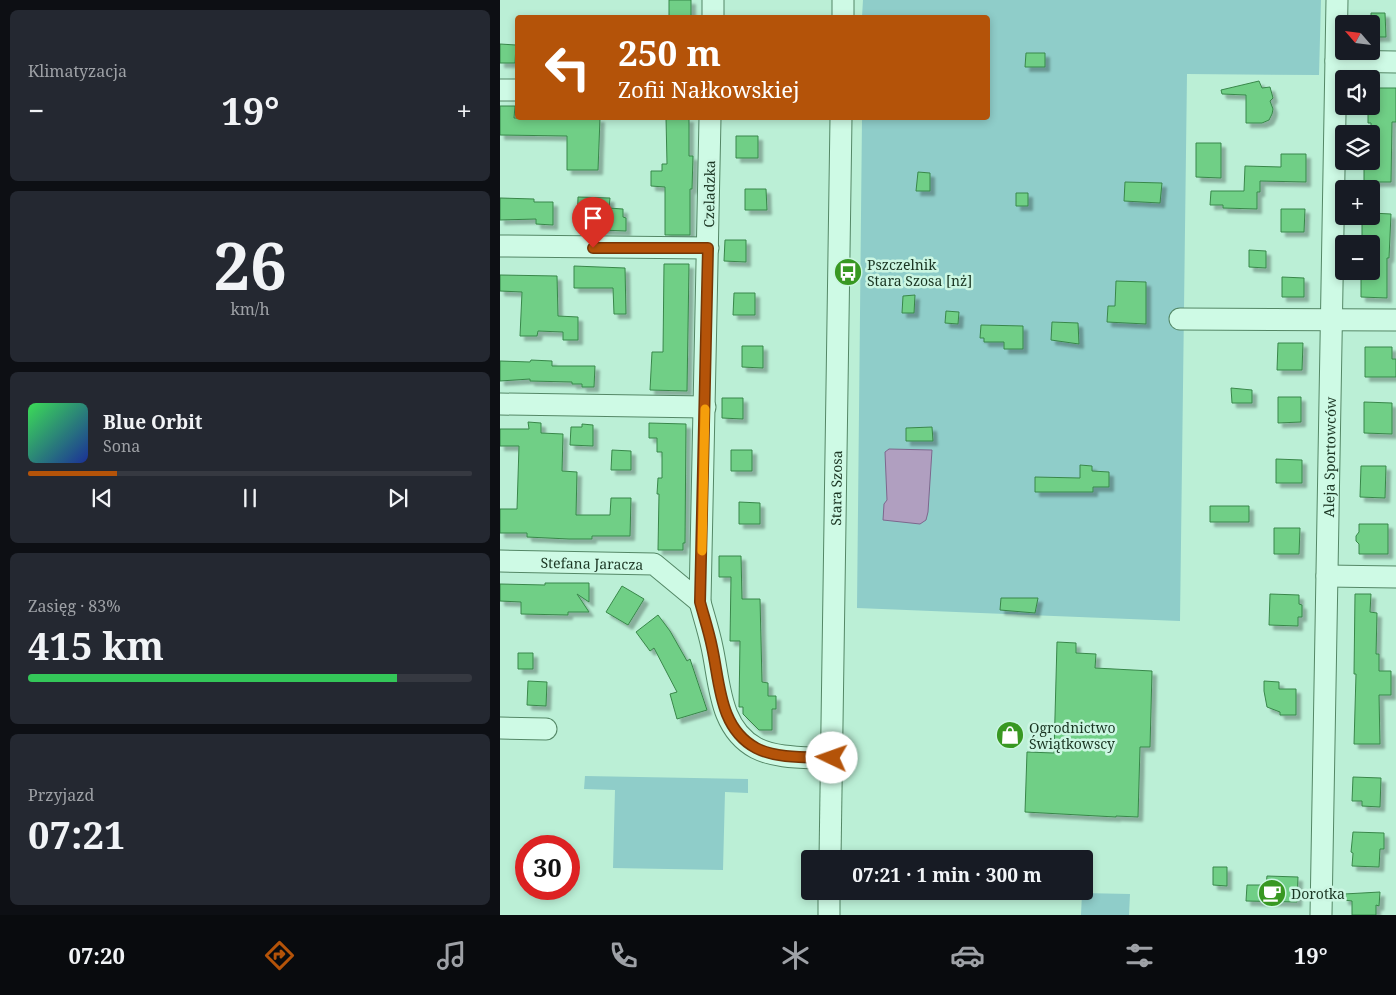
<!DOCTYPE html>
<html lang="pl">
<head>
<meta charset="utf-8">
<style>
	:root { --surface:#171b24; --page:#242831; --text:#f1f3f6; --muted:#9ea1a6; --line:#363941; --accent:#b45309 }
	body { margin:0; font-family:"Noto Serif",serif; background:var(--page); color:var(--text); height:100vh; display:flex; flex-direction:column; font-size:19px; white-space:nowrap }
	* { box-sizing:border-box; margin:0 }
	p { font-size:16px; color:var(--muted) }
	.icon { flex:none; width:28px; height:28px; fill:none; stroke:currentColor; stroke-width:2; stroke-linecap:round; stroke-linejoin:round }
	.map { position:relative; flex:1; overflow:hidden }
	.sheet { display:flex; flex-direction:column; gap:10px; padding:10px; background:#0d0f14; width:500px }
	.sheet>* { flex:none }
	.top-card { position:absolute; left:15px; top:15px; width:475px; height:105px; border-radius:5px; box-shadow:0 2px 8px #0003; background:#b45309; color:#fff; overflow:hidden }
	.needle { width:32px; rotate:298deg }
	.fabs { position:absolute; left:835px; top:15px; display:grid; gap:10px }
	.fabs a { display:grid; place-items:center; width:45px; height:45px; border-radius:5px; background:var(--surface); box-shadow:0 2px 8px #0003; font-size:25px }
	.speed { position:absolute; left:15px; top:835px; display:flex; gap:10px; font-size:25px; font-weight:700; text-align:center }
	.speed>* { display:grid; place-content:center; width:65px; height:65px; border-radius:50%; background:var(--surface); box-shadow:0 2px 8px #0003; line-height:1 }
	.speed .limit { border:8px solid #d22; background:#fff; color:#111 }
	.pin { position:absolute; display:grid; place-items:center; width:42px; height:42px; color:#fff; margin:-51px -21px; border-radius:50% 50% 50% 0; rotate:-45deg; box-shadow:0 0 5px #0007 }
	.pin .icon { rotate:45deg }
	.me { position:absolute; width:55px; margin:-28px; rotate:273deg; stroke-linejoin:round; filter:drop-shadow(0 0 4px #0008) }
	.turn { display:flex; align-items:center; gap:18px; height:105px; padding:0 20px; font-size:22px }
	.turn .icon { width:65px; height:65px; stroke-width:2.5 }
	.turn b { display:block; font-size:35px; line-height:42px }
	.big { font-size:38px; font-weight:700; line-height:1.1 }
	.sheet .tile { flex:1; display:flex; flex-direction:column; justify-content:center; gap:8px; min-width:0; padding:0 18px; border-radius:8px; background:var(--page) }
	.sheet .dial { align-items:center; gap:0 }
	.dial b { font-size:65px; line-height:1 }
	.song { display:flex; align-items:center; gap:15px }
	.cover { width:60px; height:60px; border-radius:8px; background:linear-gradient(135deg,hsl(130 70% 55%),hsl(230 70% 35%)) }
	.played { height:5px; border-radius:2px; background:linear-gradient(90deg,var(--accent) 20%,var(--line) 20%) }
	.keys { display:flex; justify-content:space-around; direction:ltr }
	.heat { display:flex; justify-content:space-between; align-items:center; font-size:28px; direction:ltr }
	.charge { height:8px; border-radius:4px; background:linear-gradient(90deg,#34c759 83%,var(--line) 0) }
	.trip { position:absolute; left:301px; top:850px; width:292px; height:50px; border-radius:5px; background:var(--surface); box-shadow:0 2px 8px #0003; font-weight:700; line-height:50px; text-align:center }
	.tabs { display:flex; height:80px; justify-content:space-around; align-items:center; background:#090b0e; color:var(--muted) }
	.tabs .icon { width:35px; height:35px }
	.tabs .on { color:var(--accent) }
	.tabs b { font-size:22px; color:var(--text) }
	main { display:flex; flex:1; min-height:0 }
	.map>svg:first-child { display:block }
	.green { fill:#8fcdc9 }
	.water { fill:#b09fc0; stroke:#7d678d }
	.building { fill:#6fcf86; stroke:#39874a; filter:url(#shadow) }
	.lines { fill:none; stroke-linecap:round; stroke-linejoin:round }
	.minor-casing { stroke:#548766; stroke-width:23 }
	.minor { stroke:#cefae5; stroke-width:21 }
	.route-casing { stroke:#753606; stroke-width:12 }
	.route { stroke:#b45309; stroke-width:9 }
	.slow { stroke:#f59e0b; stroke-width:9 }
	.labels { text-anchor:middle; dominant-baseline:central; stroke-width:5; stroke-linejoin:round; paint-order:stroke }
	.street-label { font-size:14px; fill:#1a3522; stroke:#cbf6e2 }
	.poi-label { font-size:14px; fill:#1a3522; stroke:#cbf6e2; text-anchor:start }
</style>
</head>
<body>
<main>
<section class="sheet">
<div class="tile"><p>Klimatyzacja</p>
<div class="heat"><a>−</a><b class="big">19°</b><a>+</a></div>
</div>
<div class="tile dial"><b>26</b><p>km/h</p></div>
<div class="tile">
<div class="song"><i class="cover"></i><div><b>Blue Orbit</b><p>Sona</p></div></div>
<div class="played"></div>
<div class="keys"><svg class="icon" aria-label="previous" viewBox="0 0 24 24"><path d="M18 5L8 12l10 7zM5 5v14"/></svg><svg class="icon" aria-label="pause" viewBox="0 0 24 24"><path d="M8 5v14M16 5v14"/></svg><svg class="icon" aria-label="next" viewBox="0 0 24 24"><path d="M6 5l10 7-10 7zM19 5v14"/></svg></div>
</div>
<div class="tile"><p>Zasięg · 83%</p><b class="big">415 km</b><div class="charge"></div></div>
<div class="tile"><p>Przyjazd</p><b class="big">07:21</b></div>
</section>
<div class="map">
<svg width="896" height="915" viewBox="0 0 896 915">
	<defs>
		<filter id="shadow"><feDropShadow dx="4.5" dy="4.5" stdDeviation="1" flood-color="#0004"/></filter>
	</defs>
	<rect width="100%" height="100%" fill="#bbefd6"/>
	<path class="green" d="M363,0H821L819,75L687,74L680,621L357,608L362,118H488V18L362,17Z
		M85,776L248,779V793L225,792L223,870L113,868L115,790L84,789Z
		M582,893L630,894L629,915H581Z"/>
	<path class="water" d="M389,449L432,450L428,512L426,520L420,524L383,520L384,504L387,500L385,452Z"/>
	<path class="building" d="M169,0H191V18H169Z
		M871,13H885L886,37H871Z
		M0,44L16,45L15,63H0Z
		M526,53H545V67H525Z
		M759,81L762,88L770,87L773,98L770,101L773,109L772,114L769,120L762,123H746V95L722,94L721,90Z
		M871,88H896V122H892L891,182H864V161H871V123H868V106H871Z
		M0,106H15L14,118H100L98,170H67V136L0,135Z
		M166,118H189V156H193L192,189H190V235H165V187L151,186V171H162V164H167Z
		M236,136H258V158H236Z
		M696,143H721V178L696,177Z
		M781,154H806V182L760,181V192H757V209L723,208V205H710L711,191H744L745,166L781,167Z
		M418,172L430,173V191H416Z
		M625,182L662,183L660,203L624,201Z
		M245,189H266L267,210H245Z
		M516,193H528V206H516Z
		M78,197L110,198L109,208L123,209V217L126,218V231L77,229Z
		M0,198L34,199V202H53V225L36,224V219L0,220Z
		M781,209H805L804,232H781Z
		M871,213L891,214L889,258H887V298L861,297V271H871V239H862V216H871Z
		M225,240H246V262L224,261Z
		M749,250L766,251V268L749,267Z
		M164,264H189L187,391L150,390L152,352H163Z
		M74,266L125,268L126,314H114L113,288H74Z
		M0,275L57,276L58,316L78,317V340H63V332L38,331L37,336H20L22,292L0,291Z
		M782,277L804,278V297H782Z
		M616,281L646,282V324L607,322L608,306H615Z
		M234,293H255V315H233Z
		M415,295L414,313H402L403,296Z
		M446,311L459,312L458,324L445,323Z
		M552,322L578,323L579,344L551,340Z
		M481,325L523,326V349H504V342H484V338H480Z
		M778,343H803L802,370H777Z
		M242,346H263V368L242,367Z
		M865,347H892V359H896V377H865Z
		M31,360L52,361V366H95L94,387H82V384H72V382L30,381V379L0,381V361L30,362Z
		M731,388L752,390V403H732Z
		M778,397H801V422L778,423Z
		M222,398H243V419L222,418Z
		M864,402L892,403V434L864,433Z
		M28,422L41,423V433L63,434L62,471L77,472L76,515H110L111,498H131L130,536H92V539H69L27,537V533H0V509H17L19,446H0V429H29Z
		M149,423L186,424L185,543H183V550H158L159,494H157L158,478H162V452H157V438H149Z
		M82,424L93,425V446L70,445L71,427H82Z
		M432,427L433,441H406V428Z
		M112,450L131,451V470H111Z
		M231,450H252V471H231Z
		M776,459L802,460V483H776Z
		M580,465L592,466V471L609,472V487H593V492H535V477L580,478Z
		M861,466H886L885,498L860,497Z
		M239,502L260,503V524H239Z
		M710,506H749V522H710Z
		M859,524H888V554H859V544L856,541V536L859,532Z
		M774,528H800L799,554H774Z
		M219,556H241L242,599H260L262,682L268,683V696H276V709H272V730H259L243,714V707H239L240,641H230L231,577H219Z
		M45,583H89V602L77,594L89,612H68V615L21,614V602L0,601V584L45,585Z
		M122,586L144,599L128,625L106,612Z
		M770,594L799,595V604L802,605V617H798V626L769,625Z
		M855,594H871L870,612L877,613L876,654H879V671H891V695H879L880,744H854L856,674H854Z
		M501,598H538L535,613L500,610Z
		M158,615L170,631L187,661L190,659L207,710L177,719L170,694L177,692L154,648L150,651L136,632Z
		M557,642L576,643V653L596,654L595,668L652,671L650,747H640L638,817L616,816V817L525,812L527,752L554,753Z
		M18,653H33V669H18Z
		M28,681L47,682L46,706L27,705Z
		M764,681L779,682V689H796V715H780V712L767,707L764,691Z
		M853,777L881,778L880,807L862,806V801H852Z
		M853,832L884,833V849H880L879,867L852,866L853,853L851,852Z
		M713,867H727V886L713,885Z
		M767,876L798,877L797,902L746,901L747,885H766Z
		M880,892L879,906L876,905V915H852V901L844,900V894Z"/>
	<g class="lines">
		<defs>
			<g id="minor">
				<path d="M213,18V0"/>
				<path d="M343,18V0"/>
				<path d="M836,61L896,62"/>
				<path d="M0,90H18"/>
				<path d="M210,118L200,602C204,617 209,632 212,647C220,683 219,728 256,748C277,759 309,757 332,759"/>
				<path d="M0,246L208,248"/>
				<path d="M680,319L896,320"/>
				<path d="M0,404L205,407"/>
				<path id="s1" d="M0,561L154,564L200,602"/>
				<path d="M827,576L896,577"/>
				<path d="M0,728L46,729"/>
				<path id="s2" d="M330,859L341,118"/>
				<path d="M329,915V891"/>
				<path id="s3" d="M821,915L837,0"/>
			</g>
		</defs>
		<use href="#minor" class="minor-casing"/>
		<use href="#minor" class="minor"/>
	</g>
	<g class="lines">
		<defs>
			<path id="route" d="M93,248H208L200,602C204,617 209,632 212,647C220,683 219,728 256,748C277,759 309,757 332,758"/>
		</defs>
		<use href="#route" class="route-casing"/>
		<use href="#route" class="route"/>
		<path class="slow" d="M202,551L205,409"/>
	</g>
	<defs>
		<symbol id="bus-disc" viewBox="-11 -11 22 22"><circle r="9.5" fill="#389822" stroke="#cbf6e2"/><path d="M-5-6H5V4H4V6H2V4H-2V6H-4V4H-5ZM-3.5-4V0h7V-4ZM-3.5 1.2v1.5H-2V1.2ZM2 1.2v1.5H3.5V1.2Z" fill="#fff"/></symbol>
		<symbol id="shop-disc" viewBox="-11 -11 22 22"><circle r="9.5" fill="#389822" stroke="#cbf6e2"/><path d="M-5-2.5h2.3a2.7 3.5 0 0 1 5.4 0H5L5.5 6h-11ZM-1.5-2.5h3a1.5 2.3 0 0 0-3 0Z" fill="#fff"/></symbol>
		<symbol id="cafe-disc" viewBox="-11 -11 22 22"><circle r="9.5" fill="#389822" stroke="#cbf6e2"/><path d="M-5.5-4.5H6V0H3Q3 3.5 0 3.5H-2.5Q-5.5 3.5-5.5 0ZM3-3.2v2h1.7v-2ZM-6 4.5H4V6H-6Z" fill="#fff"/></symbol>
	</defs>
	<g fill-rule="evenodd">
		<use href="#bus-disc" x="332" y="256" width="32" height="32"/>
		<use href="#shop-disc" x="494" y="719" width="32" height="32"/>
		<use href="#cafe-disc" x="756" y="877" width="32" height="32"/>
	</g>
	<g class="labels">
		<g class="street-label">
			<text transform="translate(209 194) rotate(-89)">Czeladzka</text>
			<text stroke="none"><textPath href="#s3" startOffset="458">Aleja Sportowców</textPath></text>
			<text stroke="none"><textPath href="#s2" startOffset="371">Stara Szosa</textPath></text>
			<text stroke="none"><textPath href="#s1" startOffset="92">Stefana Jaracza</textPath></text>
		</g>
		<g class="poi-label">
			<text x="367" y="264">Pszczelnik<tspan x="367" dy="16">Stara Szosa [nż]</tspan></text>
			<text x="529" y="727">Ogrodnictwo<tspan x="529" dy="16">Świątkowscy</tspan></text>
			<text x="791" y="893">Dorotka</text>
		</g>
	</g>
</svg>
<div class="fabs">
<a><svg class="needle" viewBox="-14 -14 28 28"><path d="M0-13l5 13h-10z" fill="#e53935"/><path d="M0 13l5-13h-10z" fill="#9ea1a6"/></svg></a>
<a><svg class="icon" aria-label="sound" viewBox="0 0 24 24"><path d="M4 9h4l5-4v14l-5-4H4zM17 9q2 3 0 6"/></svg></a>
<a><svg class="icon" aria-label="layers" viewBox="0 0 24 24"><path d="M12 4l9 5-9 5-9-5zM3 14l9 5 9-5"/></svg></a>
<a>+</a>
<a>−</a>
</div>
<div class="speed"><div class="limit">30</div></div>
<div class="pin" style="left:93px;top:248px;background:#d93025"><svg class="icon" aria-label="arrive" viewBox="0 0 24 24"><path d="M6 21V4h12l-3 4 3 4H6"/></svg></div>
<svg class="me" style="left:332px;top:758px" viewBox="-20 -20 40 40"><circle r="19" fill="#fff"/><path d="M0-13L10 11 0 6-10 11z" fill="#b45309"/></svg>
<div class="trip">07:21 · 1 min · 300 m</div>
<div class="top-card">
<div class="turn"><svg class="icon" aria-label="left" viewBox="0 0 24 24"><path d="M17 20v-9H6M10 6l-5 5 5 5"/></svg><div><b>250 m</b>Zofii Nałkowskiej</div></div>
</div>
</div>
</main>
<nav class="tabs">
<b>07:20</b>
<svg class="icon on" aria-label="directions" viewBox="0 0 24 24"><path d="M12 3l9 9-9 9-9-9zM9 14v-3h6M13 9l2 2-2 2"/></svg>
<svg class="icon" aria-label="music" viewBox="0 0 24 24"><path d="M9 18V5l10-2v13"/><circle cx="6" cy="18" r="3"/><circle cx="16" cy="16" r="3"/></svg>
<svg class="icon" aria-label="phone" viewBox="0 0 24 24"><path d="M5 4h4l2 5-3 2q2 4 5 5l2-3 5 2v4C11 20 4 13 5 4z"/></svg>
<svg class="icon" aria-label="climate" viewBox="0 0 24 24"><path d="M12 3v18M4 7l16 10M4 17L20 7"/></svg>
<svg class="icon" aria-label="car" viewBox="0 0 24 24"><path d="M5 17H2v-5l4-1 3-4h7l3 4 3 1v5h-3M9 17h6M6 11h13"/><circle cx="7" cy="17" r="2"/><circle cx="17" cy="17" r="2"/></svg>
<svg class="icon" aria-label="filters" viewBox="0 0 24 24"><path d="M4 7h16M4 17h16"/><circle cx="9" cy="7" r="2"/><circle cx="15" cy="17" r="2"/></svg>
<b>19°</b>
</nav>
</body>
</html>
